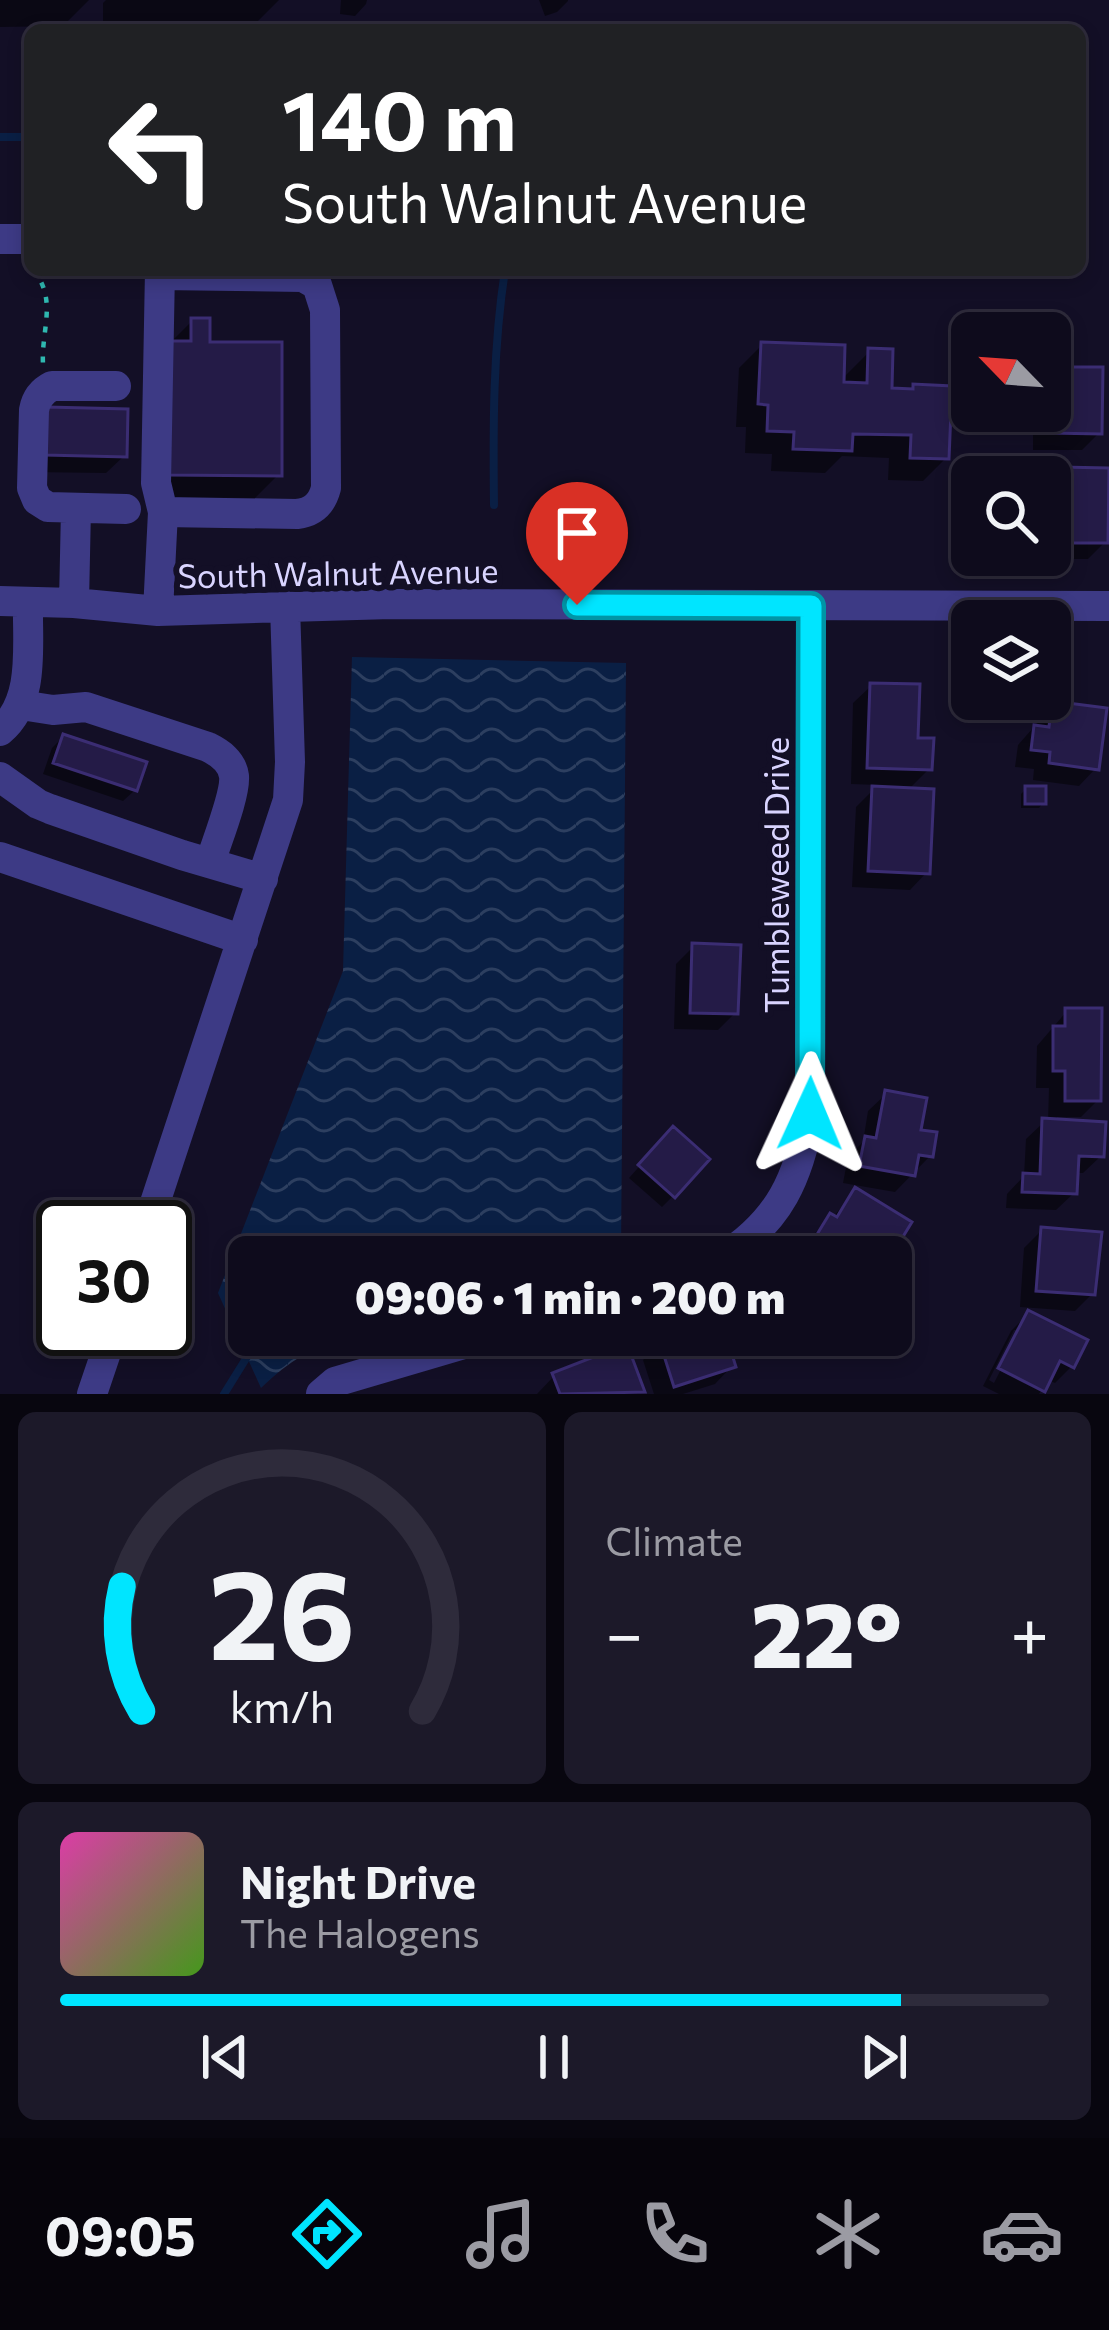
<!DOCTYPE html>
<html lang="en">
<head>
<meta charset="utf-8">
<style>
	:root { --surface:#0e0b1c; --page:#1c1929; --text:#f1f3f6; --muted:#9b9ba3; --line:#2e2b3b; --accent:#00e5ff }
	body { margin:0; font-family:Commissioner,sans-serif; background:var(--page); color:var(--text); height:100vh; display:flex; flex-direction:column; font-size:45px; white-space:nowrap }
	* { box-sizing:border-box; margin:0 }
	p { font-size:39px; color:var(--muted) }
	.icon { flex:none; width:66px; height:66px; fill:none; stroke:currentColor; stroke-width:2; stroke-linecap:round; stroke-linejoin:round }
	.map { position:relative; height:1394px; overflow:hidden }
	.side { display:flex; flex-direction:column; gap:18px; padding:18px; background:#08060f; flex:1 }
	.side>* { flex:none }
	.guide { position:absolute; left:24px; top:24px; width:1062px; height:252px; border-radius:18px; box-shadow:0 6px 18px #0003,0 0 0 3px var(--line); background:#202124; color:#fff; overflow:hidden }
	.needle { width:78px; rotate:295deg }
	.fabs { position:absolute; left:951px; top:312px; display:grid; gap:24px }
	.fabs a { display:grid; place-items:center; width:120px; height:120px; border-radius:18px; background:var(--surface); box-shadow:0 6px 18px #0003,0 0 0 3px var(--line); font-size:60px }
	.speed { position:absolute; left:36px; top:1200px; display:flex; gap:24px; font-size:60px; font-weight:700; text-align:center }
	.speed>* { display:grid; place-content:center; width:156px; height:156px; border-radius:50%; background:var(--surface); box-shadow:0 6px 18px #0003,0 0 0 3px var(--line); line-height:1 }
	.speed .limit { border:6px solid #111; border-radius:18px; background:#fff; color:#111 }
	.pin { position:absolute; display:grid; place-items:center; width:102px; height:102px; color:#fff; margin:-123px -51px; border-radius:50% 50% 50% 0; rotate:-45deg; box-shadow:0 0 12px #0007 }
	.pin .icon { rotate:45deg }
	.me { position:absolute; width:132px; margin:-66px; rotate:1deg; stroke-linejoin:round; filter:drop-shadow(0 0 9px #0008) }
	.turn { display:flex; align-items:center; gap:42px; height:252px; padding:0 60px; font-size:54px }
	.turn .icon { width:156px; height:156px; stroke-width:2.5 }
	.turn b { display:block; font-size:84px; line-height:102px }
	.big { font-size:90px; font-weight:800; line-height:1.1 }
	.side .tile { flex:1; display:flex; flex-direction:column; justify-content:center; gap:18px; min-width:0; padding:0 42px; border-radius:18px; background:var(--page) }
	.side .dial { align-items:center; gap:0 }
	.dial svg { height:312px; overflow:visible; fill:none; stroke:var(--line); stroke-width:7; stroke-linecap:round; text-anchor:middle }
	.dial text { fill:var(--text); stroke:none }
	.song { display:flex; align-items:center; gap:36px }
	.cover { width:144px; height:144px; border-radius:18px; background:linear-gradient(135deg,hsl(320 70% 55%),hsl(100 70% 35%)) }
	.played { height:12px; border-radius:6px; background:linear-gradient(90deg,var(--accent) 85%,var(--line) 85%) }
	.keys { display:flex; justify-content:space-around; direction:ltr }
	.heat { display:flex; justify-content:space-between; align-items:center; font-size:66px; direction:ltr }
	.side .tiles { flex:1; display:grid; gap:18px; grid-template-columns:1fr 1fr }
	.tile:last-child { grid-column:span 2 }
	.trip { position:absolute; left:228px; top:1236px; width:684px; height:120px; border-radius:18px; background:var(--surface); box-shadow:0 6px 18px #0003,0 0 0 3px var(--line); font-weight:800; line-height:120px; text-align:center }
	.menu { display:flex; height:192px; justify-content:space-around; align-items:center; background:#06040b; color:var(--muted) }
	.menu .icon { width:84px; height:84px }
	.menu .current { color:var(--accent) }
	.menu b { font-size:54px; color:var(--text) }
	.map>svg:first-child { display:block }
	.water { fill:url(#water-waves) }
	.shadow { fill:#0007; fill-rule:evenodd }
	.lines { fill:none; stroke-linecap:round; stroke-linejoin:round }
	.stream { stroke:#0a1f44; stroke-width:8 }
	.building { fill:#241b47; stroke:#3b2d73; stroke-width:3 }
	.path { stroke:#2fb8b0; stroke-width:4.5; stroke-dasharray:6 9; stroke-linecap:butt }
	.minor { stroke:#3d3a85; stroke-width:30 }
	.route-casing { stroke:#0095a6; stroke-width:30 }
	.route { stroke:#00e5ff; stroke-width:21 }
	.labels { text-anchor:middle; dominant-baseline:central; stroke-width:12; stroke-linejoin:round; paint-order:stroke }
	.street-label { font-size:33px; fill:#d9d4ff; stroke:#130f26 }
</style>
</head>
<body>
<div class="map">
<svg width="1109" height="1394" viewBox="0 0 1109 1394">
	<defs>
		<pattern id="water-waves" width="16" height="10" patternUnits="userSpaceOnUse" patternTransform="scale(3)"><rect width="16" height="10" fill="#0a1f44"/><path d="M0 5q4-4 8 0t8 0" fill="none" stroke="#2d3f60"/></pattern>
	</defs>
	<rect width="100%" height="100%" fill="#130f26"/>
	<path class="water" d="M352,657L626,663L621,1251L603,1257H249V1335H351C313,1347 290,1360 261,1388L218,1293L343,971Z"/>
	<path class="shadow" d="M0,0H89L63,26L0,27Z
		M106,0H279L249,30H103V3Z
		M341,0H367L366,4L355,16L340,14Z
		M539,0H568V1L557,12L545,16Z
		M192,321L279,474L255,498L146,497L169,344Z
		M762,345L841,380L870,351L889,391L910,392L914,387L946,458L923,481L888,480L889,458L842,456L825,473L771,471L772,454L745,453L746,427H736L739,368Z
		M1054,370L1099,433L1082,450H1033V425H1025V411H1050V374Z
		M29,428L124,456L106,473L28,472Z
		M1060,470L1105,542L1088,559H1042V555H1050V481Z
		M871,686L915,741L929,769L907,791L927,872L910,890L852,887L856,807L878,785L851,784L853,703Z
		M1054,704L1096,768L1079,786L1033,780L1034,769L1015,767L1018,745Z
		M63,737L135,790L123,801L43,774L52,748Z
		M1026,789L1043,803L1039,808H1021V794Z
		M694,946L735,1013L718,1030L674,1029L676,964Z
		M1067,1011L1098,1100L1081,1117H1057V1122L1101,1156L1083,1173H1075L1074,1193L1056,1210L1006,1208L1007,1194L1024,1176L1026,1139L1044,1122H1048L1049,1088H1036L1037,1046Z
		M886,1094L918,1132L930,1156L895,1192L843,1183L848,1157L863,1142L868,1111Z
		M662,1141L673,1196L662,1207L629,1178Z
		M856,1191L889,1254L886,1257H805L801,1254L814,1234L832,1218Z
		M1042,1230L1092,1294L1075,1311L1020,1307L1024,1248Z
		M1028,1314L1072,1366L1055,1383L1048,1380L1039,1394H999L983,1386L1011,1331ZM1014,1330H1021L994,1383L989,1380Z
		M684,1335H722L732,1366L715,1384L683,1394H654L643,1360L661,1343Z
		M737,1335H801L743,1354Z
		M554,1376L642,1391L639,1394H537Z"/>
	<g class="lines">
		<path class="stream" d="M0,137H30
			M494,505C493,426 493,348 505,270
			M224,1394L247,1357L265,1335"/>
	</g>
	<path class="building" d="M191,318H210V342H282V476L168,475L169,341H191Z
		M761,342L845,345L844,382L867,383L868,348L893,349L892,388L913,389V384L952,386L949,459L910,458L911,435L853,434L852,451L793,449L794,432L767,431L768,405L758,404Z
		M1053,367H1103L1102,434L1049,433Z
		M46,407L128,409L127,457L45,455Z
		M1059,467L1109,468L1108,543H1058Z
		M870,683L920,684L918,738H934L932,770L867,768Z
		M1052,701L1107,708L1099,770L1049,763L1050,752L1031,750L1034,725L1049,727Z
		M63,734L147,762L137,791L53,763Z
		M872,786L934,789L930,874L868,871Z
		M1025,786H1046V804H1025Z
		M692,943L741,945L738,1014L690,1013Z
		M1065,1008H1102L1101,1101H1065V1071H1053V1026H1065Z
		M885,1090L927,1098L921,1130L937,1132L933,1157L919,1155L915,1176L859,1166L865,1136L876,1138Z
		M1042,1118L1106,1122L1104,1157L1079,1156L1077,1194L1022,1192L1023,1173L1040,1174Z
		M673,1126L710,1159L675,1198L638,1165Z
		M855,1187L912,1222L891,1256L878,1247L872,1257H849L816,1236L830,1213L837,1217Z
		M1041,1227L1102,1232L1095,1295L1036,1291Z
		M1028,1310L1088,1340L1074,1368L1060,1361L1045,1392L998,1368Z
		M674,1335H726L736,1367L674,1387L659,1340Z
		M627,1344L645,1392L560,1394L552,1373Z"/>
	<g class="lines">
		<path class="path" d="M33,270C58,299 41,330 43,364"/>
		<path class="minor" d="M0,239H30
			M160,275L303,277L317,285L325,310L326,488C322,503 314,512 297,514L163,512
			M116,386H52C42,391 36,399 34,410L32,488L37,500L48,507L126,509
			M0,601L74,603L158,611L391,604L1109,606
			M74,603L76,508
			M158,611L163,512L156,483L160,270
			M21,705L53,710L86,707L208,747C220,753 232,761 234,776C236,794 216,843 210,863
			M0,731C36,701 27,645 28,603
			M0,777L38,804L50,809L182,855L263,879
			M0,857L243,940
			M147,1227L288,800L290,762L285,606
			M723,1257C780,1221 799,1177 810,1114L811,606
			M92,1394L114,1329
			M321,1394L335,1382L494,1335"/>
	</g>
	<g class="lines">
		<defs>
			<path id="route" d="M577,605L811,606L810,1114"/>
		</defs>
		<use href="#route" class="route-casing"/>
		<use href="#route" class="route"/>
	</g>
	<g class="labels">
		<g class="street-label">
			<text transform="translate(338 572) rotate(-1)">South Walnut Avenue</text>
			<text transform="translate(775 875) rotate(-90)">Tumbleweed Drive</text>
		</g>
	</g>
</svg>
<div class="fabs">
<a><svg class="needle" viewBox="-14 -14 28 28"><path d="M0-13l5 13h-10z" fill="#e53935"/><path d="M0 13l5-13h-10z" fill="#9b9ba3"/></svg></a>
<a><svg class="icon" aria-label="search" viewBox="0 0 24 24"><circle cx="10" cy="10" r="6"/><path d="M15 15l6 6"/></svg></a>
<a><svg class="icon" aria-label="layers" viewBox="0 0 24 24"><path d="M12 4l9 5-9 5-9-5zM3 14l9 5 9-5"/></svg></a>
</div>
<div class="speed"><div class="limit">30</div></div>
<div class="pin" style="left:577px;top:605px;background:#d93025"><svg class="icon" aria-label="arrive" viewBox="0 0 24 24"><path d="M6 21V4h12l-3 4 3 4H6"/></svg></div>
<svg class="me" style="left:810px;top:1114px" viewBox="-20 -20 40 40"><path d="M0-17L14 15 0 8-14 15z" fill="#00e5ff" stroke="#fff" stroke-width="4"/></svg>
<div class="trip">09:06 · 1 min · 200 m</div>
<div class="guide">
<div class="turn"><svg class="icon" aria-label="left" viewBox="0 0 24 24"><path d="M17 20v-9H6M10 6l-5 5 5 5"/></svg><div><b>140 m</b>South Walnut Avenue</div></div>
</div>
</div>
<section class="side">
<div class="tiles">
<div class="tile dial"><svg viewBox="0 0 100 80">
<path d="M14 69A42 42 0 1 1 86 69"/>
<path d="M14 69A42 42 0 0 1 9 37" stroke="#00e5ff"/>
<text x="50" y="56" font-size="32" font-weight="700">26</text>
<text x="50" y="72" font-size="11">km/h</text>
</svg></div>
<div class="tile"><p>Climate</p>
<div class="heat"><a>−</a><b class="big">22°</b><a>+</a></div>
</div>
<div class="tile">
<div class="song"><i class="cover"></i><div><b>Night Drive</b><p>The Halogens</p></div></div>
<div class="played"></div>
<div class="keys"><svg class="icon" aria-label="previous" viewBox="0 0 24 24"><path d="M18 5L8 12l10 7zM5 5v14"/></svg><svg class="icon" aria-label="pause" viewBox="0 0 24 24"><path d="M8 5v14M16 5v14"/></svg><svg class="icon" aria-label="next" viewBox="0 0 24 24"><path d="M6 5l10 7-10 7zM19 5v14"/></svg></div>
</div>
</div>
</section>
<nav class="menu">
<b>09:05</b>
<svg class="icon current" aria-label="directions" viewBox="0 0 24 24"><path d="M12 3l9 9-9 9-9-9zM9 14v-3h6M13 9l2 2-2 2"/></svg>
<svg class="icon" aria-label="music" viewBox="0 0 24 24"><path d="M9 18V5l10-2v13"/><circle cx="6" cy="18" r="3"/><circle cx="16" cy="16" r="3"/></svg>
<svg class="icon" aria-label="phone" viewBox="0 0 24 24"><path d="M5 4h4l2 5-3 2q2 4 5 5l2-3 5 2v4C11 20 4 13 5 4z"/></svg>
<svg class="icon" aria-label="climate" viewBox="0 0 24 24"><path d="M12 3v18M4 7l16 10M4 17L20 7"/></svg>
<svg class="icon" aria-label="car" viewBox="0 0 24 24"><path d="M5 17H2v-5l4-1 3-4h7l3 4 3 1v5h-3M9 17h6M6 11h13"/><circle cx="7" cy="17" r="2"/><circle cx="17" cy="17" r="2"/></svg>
</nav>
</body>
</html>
